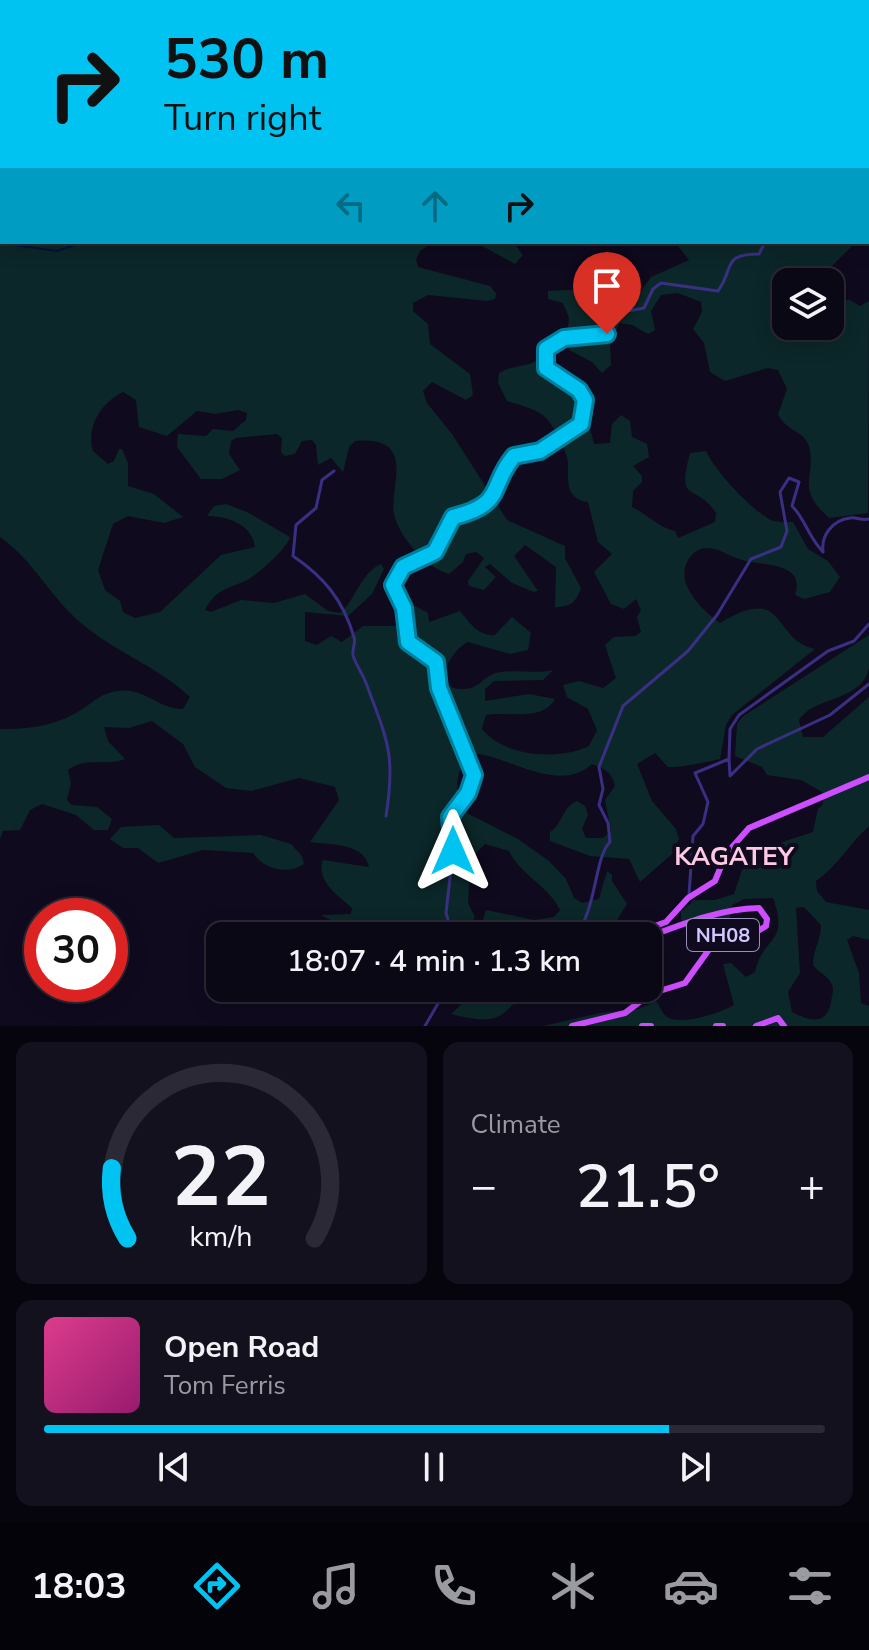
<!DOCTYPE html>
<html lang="en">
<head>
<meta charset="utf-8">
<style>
	:root { --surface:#0b0816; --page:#14111f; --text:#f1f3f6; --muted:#9a9aa1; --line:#2b2935; --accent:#00c3f2 }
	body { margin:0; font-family:"Nunito Sans",sans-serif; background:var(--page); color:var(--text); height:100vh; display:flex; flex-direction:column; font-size:30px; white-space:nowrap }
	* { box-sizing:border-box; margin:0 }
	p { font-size:26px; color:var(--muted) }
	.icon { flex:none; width:44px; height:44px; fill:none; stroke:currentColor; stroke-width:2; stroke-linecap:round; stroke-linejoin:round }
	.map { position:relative; height:1026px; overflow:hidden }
	.side { display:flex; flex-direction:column; gap:16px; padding:16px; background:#06040c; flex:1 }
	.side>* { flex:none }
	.top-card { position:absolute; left:0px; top:0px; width:870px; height:244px; box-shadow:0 4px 20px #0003,0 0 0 2px var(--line); background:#00c3f2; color:#111; overflow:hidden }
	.buttons { position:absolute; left:772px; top:268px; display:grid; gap:16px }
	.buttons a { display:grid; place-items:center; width:72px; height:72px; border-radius:16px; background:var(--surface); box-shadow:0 4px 20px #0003,0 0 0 2px var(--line); font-size:40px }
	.speed { position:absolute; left:24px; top:898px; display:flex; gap:16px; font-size:40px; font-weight:700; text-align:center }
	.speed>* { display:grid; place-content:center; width:104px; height:104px; border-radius:50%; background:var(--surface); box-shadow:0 4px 20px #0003,0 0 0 2px var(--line); line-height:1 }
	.speed .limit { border:12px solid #d22; background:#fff; color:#111 }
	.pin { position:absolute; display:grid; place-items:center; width:68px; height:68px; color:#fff; margin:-82px -34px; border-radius:50% 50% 50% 0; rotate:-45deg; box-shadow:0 0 8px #0007 }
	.pin .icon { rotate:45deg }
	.me { position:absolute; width:88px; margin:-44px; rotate:0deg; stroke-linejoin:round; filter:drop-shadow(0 0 6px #0008) }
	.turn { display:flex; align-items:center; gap:28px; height:168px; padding:0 32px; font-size:36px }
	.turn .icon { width:104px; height:104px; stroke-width:2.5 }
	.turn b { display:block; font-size:56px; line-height:68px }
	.lanes { display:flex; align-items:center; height:76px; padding:0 32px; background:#0003; justify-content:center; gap:40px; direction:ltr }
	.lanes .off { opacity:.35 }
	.big { font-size:60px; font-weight:600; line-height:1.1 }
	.side .widget { flex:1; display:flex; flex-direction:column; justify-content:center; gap:12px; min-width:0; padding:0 28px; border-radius:16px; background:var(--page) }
	.side .dial { align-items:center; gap:0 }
	.dial svg { height:208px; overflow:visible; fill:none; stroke:var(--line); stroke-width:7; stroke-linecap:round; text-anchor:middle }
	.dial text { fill:var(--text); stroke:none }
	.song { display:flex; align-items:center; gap:24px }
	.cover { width:96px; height:96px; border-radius:12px; background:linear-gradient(135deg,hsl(330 70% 55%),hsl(320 70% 35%)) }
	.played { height:8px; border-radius:4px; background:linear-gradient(90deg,var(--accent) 80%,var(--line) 80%) }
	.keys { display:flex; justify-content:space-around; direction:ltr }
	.heat { display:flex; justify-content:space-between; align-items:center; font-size:44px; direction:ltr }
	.side .tiles { flex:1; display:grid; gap:16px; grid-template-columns:1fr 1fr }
	.widget:last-child { grid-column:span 2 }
	.trip { position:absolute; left:206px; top:922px; width:456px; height:80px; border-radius:16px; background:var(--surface); box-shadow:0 4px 20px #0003,0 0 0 2px var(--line); font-weight:600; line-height:80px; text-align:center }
	.tab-bar { display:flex; height:128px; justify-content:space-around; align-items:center; background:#040309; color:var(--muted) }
	.tab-bar .icon { width:56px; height:56px }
	.tab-bar .on { color:var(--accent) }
	.tab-bar b { font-size:36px; color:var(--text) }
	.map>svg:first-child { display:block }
	.green { fill:#0c2729; fill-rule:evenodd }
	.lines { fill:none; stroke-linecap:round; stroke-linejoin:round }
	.stream { stroke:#04133d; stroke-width:2 }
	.street { stroke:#3a3083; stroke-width:3 }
	.primary { stroke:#cd4eff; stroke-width:6 }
	.route-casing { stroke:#007f9d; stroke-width:20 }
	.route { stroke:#00c3f2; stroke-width:14 }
	.labels { text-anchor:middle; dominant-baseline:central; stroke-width:8; stroke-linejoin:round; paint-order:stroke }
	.shield { fill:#0f0a1e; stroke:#988ebc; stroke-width:2 }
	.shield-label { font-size:20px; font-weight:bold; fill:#d3c7ff }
	.quarter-label { font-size:26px; font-weight:bold; fill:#ffc9e6; stroke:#0f0a1e }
</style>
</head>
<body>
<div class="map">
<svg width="869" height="1026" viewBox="0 0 869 1026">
	<rect width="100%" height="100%" fill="#0f0a1e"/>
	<path class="green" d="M0,148L2,242H434L420,251L416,259L418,267L490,286L496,293L495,299L487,301L428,295L413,303V311L428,324L430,344L470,374L473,395L466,400L432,382L423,391L427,403L452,434L507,520L565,546V558L581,588C576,603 570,607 555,607L556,567L525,545L514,556L538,591L534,592L512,583L490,564L485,567L496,577L484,590L469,586L468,581L484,558L476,552L466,554L463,562L449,574C427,568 402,540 395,518C386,491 421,435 355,441L349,447L343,472L331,458L318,465L316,445L312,440L302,441L295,454L285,456L281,452L282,438L277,434L236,438L231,441L229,454L240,470L222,479H201L177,447L178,434L206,436L213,429L233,431L246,420L247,413L238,410L215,414L197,411L167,436L139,427L136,400L123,392C101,403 86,426 93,451L108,464L114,461L119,449H122L128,463V486L154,494L183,517L164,523L128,516L113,524L98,570L105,590L120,601L123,612L135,618L160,612L221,555L255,547C252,524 227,516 207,516L214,506L226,504L247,512L290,537C287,549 255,577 245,581C227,589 216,589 205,610L211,612L241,600L274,603L305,594L328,611L340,613C354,603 361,572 381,564L384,569L372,594L348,616L305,612V641L317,645L331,636L342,642L363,626H395L415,606L428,613L429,622L460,611C469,622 479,637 495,635L512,617L531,633L528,650L510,654L468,642C447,653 431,691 464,689C477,689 481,680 491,675C506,667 533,675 553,670L543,680L494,681L485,689V701L529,694L555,699C543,722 506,711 486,715L482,729C505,757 557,761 589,746L597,730L588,709L567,697L563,685L579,681L603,688L616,678L605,645L614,637L635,636L641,632L637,617L641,610L636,599L624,609L611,604L594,572L612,554L598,542L588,502C565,499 568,480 568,464C568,452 555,428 547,419C538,409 519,405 507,401L498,383L499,373C514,364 528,368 541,358L544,371L574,390L583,401L594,444L610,443L612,424L621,415L630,421L632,437L647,444L649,457L633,466L642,476V482L633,491L632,507C648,515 658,527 675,531L678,538L715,522L716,513C695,481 676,506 690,453L706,451C714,470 754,513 773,521C779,522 787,522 793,522L808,549L828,561L840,577L830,592L804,599L795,595C806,561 761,566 742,560C730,557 720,548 707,548C698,548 691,554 687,562C676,585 702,610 720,623C788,582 771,640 815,649L732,715L726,725L720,759C708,762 678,768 668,767L655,753L637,764L652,801L676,829L679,839L672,854L640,882L629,859L590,856L550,841V832C563,824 562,807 577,801L585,806L588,815L582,829L586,838H603L611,831L605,800L615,786C612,772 605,769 592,764C561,793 514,760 479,754C452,766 455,787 463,811L518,839L549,861L566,879L574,898L582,903L599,899L607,871L612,875V881L627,904L614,925L593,936H478L486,910L534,920L554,917L560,910C548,885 520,875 509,851L485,844L471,858L468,903L475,917L471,923L447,919L431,929L340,936L343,927L321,915L351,914L352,908C339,896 315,881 323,860L369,867C364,842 329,845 310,842L339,800L335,787L299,778L251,791L226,788L195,767L183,744L152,721L129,728L104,727L108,741L125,759C105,767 86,756 68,770L71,783L67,800L72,805L97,807L112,819L108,830H94L76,815L42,804L30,810L20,830L3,831L0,839V729C26,729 50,727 74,714C90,706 99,693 118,691C144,687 158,709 183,709L190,697C157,666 115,652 81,623C50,597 34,561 0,537Z
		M475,242H513L523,255L515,264Z
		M675,242H856L816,282H786V326H830V300H850L860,306L869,301L868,513L829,518C794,487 817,477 809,446C804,430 786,432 778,414L787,389L778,370L768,368L725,381L710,372L704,343L693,329L702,312L701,302L678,293L661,295L651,311L655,330L648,334L632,325L620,323L610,342L611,365L602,373L592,362L569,350L565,337C570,317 571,322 563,303L548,299V291L584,289L591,299L604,307L605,313H613L616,309L614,294L618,290L636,298L651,277L689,260Z
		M869,635C869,645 869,658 869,668C862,702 816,695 799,720L803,737H823L869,697V826C849,844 838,866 816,881L817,891L826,902L869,910V940L853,936L847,940L859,973L861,1003L869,1006V1026H543L600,1013L639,1009L656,1001C660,1006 662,1013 667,1017C681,1026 720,1013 734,1005L723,964L731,963L746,977L755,972C762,936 790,945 773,898L744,899L732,905L729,925L721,932L686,924L681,920V912L694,900H715L734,894L742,870L751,864L769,861L782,842L813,832L818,809L823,804L822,792L801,780L767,775L762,767L735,756L737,724L742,717ZM804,907L821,925C821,940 813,949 813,965C818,972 828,976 831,983C835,989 832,995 831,1002C827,1026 809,1021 792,1012L788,992L800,973L796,908Z
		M159,825L174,838L261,835L291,844L302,856L304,864C287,876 263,868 253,853L203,850L158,863L138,848H123L110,839L121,827Z
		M472,988H528C501,1018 499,1026 451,1014L472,994Z"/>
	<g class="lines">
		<path class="stream" d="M0,243L57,251L84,242"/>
		<path class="street" d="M486,0L490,2
			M598,0L600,2
			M659,0V2
			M307,2L308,0
			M564,2L565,0
			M651,2V0
			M334,471L322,480L316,508L296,525L293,556C324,577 343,600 354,637C356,644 352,648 353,655C355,664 363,674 366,683C387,740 396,753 386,816
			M823,551C821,535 833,520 850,518C857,517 862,521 869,519
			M729,759L730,776L757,749L830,715L869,684
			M689,895L693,836L703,824L708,802L695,773L729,759L730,729L739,715L828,651L854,641L869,624
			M453,936L446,913L453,851L450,817L468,793L474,775L439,688L436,662L408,642L404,608L393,585L403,567L435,552L453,517L473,512L488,502L514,456L540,451L581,424C595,387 567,388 546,368V349L564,338L607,334L617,313L644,308L653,289L661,283L718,291C735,268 721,254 759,254L765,242
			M575,936C597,910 594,858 610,842L608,823L599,805L603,789L599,767L623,706L688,651L717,615L751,559L781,547L787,531L780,492L789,478L799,482L792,506C806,520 807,535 823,552
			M425,1026L447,988"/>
		<path class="primary" d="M627,936L631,929L649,928L666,922L688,898L715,881L726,854L749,828L869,777
			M572,1026L625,1013L650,994L685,983L718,937L755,933L766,926L767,919L759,908C720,909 685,923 648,937
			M642,1026H651
			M716,1026H723
			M756,1026L778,1018L784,1026"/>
	</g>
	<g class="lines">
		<defs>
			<path id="route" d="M453,851L450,817L468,793L474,775L439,688L436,662L408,642L404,608L393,585L403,567L435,552L453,517C506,504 488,487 514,456L540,451L581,424L585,400L579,390L546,368V349L564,338L607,334"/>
		</defs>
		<use href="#route" class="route-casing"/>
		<use href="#route" class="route"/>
	</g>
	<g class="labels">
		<rect class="shield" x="687" y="919" width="72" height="32" rx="6"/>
		<g class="shield-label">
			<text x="723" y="935">NH08</text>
		</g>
		<g class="quarter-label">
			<text x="734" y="856">KAGATEY</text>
		</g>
	</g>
</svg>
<div class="buttons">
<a><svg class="icon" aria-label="layers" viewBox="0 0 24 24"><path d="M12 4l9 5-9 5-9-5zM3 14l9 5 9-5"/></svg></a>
</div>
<div class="speed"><div class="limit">30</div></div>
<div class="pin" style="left:607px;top:334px;background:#d93025"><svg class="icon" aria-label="arrive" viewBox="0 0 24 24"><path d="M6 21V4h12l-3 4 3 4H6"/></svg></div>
<svg class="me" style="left:453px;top:851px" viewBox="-20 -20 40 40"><path d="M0-17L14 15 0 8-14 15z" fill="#00c3f2" stroke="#fff" stroke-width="4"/></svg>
<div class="trip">18:07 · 4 min · 1.3 km</div>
<div class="top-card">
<div class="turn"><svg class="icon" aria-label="right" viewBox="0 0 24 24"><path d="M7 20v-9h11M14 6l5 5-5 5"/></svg><div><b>530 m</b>Turn right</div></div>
<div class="lanes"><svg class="icon off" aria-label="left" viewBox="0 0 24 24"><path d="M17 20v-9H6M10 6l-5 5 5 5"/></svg><svg class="icon off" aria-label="ahead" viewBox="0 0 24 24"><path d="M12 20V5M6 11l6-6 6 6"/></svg><svg class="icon" aria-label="right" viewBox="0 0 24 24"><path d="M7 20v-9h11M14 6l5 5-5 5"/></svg></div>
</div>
</div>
<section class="side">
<div class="tiles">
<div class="widget dial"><svg viewBox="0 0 100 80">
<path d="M14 69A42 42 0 1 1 86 69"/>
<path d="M14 69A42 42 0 0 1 8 42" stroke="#00c3f2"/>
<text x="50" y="56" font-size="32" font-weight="700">22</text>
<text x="50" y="72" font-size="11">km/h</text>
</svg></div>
<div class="widget"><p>Climate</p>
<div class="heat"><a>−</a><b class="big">21.5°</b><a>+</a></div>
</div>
<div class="widget">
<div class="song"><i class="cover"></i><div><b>Open Road</b><p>Tom Ferris</p></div></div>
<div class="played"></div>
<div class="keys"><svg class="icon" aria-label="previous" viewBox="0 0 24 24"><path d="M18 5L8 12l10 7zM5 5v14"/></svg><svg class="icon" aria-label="pause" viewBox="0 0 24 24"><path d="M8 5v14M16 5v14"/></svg><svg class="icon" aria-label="next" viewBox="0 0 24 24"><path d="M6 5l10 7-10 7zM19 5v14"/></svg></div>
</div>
</div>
</section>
<nav class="tab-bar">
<b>18:03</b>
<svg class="icon on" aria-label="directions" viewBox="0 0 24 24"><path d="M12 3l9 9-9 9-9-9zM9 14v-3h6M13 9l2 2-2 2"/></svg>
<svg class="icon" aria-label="music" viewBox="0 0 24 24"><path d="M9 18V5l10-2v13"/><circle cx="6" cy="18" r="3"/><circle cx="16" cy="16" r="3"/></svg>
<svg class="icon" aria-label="phone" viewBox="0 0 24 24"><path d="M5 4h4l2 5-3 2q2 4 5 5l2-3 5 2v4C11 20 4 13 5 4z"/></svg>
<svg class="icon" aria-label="climate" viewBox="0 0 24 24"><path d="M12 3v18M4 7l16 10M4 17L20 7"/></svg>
<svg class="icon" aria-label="car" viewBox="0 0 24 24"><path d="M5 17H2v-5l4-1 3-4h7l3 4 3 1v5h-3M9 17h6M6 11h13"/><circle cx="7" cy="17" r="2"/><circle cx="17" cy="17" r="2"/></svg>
<svg class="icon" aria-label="filters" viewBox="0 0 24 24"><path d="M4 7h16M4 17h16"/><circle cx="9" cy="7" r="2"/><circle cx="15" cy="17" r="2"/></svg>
</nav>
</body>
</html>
